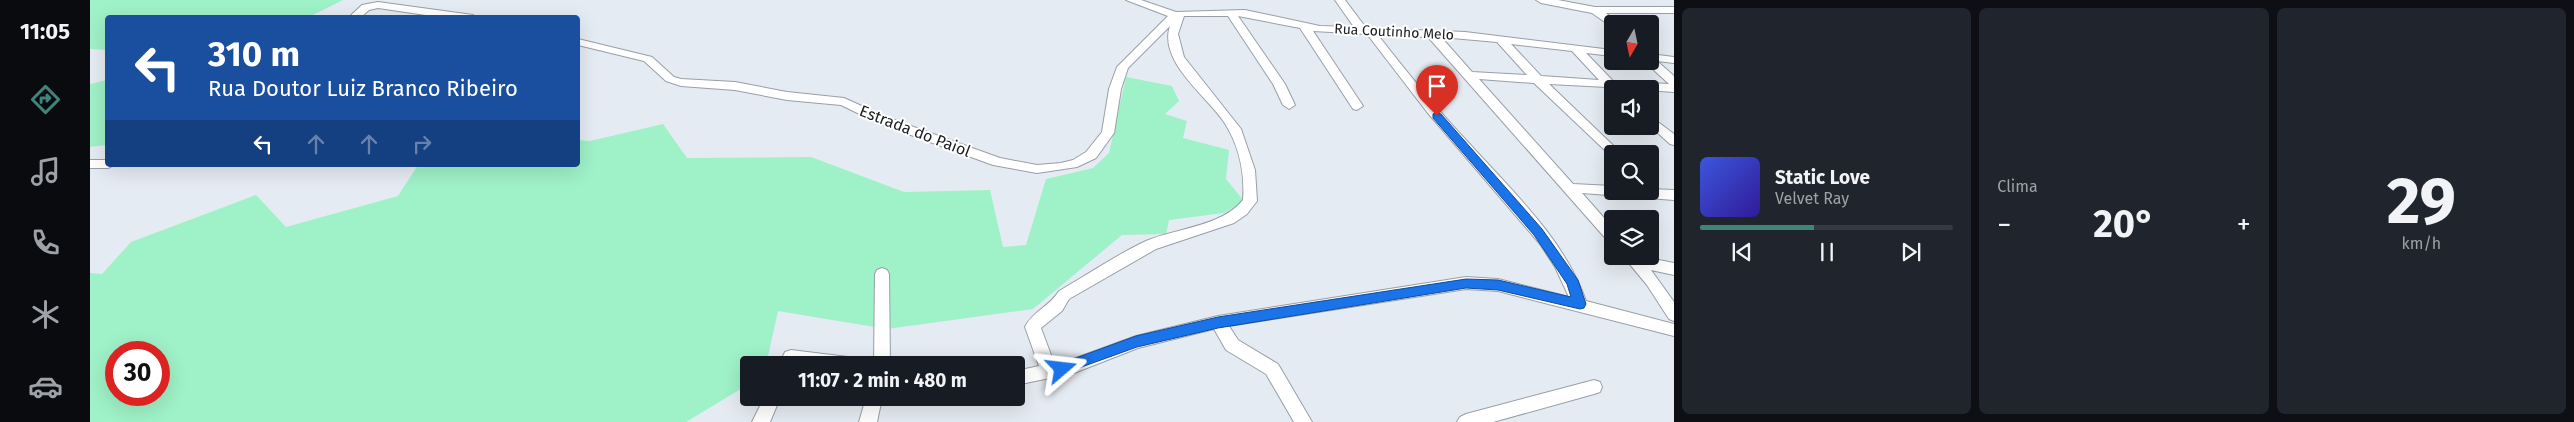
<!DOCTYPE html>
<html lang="pt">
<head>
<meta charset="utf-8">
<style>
	:root { --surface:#171b24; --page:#20242c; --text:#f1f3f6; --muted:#9ea1a6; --line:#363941; --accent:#40857b }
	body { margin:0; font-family:"Fira Sans",sans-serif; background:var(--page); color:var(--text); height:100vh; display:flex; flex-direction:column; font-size:19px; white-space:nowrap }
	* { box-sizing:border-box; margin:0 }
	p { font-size:16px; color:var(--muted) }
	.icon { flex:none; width:28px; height:28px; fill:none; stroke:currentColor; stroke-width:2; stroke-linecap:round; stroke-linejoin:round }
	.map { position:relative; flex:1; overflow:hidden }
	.panel { display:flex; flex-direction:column; gap:8px; padding:8px; background:#0d0f14; width:900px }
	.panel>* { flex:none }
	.hud { position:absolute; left:15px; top:15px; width:475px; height:152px; border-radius:5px; box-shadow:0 5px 20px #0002; background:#1a4fa0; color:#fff; overflow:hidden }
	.needle { width:32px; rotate:189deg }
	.fabs { position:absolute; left:1514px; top:15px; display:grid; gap:10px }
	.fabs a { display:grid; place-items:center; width:55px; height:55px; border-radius:5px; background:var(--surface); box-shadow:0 5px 20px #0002; font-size:25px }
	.speed { position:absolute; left:15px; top:341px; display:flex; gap:10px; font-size:25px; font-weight:700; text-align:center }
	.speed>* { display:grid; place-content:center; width:65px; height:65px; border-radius:50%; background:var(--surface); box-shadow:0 5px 20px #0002; line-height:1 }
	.speed .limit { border:8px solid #d22; background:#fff; color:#111 }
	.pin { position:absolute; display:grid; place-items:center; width:42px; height:42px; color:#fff; margin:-51px -21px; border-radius:50% 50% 50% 0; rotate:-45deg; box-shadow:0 0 5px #0007 }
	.pin .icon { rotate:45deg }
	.me { position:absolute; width:55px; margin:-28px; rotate:73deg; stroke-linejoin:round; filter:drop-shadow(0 0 4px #0008) }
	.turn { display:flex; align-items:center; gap:18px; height:105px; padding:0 20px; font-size:22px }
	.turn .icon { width:65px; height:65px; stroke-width:2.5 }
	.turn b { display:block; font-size:35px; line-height:42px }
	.lanes { display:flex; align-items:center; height:48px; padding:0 20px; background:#0003; justify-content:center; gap:25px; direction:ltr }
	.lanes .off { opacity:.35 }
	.big { font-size:38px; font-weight:700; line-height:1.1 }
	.panel .card { flex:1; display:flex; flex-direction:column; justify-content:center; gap:8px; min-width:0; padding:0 18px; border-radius:8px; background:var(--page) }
	.panel .dial { align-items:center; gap:0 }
	.dial b { font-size:65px; line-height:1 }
	.song { display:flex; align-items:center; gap:15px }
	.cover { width:60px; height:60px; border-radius:8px; background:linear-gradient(135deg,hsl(230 70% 55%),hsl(250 70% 35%)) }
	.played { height:5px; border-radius:2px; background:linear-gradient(90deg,var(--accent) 45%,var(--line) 45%) }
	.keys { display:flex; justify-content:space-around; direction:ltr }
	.heat { display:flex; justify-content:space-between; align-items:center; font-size:28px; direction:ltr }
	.panel .tiles { flex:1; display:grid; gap:8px; grid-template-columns:repeat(3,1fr) }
	.trip { position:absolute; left:650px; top:356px; width:285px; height:50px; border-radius:5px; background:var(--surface); box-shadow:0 5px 20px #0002; font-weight:700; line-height:50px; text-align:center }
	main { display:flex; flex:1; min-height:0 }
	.menu { display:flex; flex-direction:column; width:90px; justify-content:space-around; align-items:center; background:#090b0e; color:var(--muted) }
	.menu .icon { width:35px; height:35px }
	.menu .selected { color:var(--accent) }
	.menu b { font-size:22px; color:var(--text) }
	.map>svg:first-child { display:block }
	.green { fill:#9ff1c7; fill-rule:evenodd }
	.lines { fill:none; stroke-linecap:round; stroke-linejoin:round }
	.minor-casing { stroke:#999fa6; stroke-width:2 }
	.minor { fill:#fff; fill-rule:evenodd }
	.route { fill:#1a73e8; stroke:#114b97 }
	.labels { text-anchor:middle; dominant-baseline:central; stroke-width:4; stroke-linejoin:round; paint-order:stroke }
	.far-street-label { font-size:14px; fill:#1a1c1f; stroke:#fff }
	.street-label { font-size:16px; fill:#1a1c1f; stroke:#fff }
</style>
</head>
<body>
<main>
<nav class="menu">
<b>11:05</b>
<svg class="icon selected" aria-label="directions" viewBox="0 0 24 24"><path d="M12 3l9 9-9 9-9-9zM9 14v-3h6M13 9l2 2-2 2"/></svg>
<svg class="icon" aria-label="music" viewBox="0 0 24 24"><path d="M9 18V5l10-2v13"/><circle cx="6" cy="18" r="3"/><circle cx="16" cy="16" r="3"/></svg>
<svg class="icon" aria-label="phone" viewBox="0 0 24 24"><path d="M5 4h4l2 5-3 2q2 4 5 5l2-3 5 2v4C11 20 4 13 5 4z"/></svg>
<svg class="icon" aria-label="climate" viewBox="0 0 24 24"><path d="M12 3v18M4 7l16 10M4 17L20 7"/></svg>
<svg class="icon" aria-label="car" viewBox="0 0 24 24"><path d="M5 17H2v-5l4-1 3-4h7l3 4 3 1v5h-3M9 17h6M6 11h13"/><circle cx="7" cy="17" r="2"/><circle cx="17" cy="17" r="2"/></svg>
</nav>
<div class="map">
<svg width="1584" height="422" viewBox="0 0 1584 422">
	<rect width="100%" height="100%" fill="#e5ebf2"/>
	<path class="green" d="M0,0H253L219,17L18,18L17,50L0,49Z
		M1036,77L1082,86L1089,101L1075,114L1097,121L1093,138L1139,150L1136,179L1154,201L1134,213L1079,220L1076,234L1032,235L943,309L797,329L688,311L676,365H659V384L596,422H0V273L12,274L41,242L166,195L196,227L308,196L328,165H488V140L500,141L573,124L597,158L721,157L814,192L900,190L913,247L936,245L956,179L1003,168L1019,153ZM26,352H69V395H26Z
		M17,80V145L0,147V84Z"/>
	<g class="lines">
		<defs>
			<path id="minor" d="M1036,0H1051L1086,12L1155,10L1230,26L1264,27L1245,0H1255L1276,28L1375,32L1522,50V56L1496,53L1523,81L1579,84L1554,61H1560V54L1584,57V63L1567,61L1584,76V92L1528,88L1522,90L1517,87L1459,84L1532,154H1522V157L1444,83L1389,79L1483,184L1522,186V191H1560V189L1584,190V200L1492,193L1522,227V241L1517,240L1338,37L1288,35C1316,71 1345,107 1376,140C1420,189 1474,238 1496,301L1584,324V336L1408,291L1376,289L1139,326L1148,340L1188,364L1222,422H1204L1176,374L1136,350L1124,329L1048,348L984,373L926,385V371L949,366L935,327C943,311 959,307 969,291C997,275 1026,255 1056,241C1086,228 1131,227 1153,200C1155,173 1149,145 1134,122C1117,96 1068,62 1080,26L1038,68L1031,89L1024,133L1006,158L987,167L947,173L903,165L788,123L751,105L697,100L645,90L591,86L576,81L554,61L488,45V39L562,57L584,77L591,79L645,82L697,92L754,98L796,117L910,158L947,165L971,163L983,160L996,152L1012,132L1019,89L1027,67L1078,16ZM1094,16H1138L1183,84L1193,105L1199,109L1205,105L1195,84L1148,16L1210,28L1263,109L1267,110L1273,106L1223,31L1277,34L1337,112L1450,244L1465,267L1479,297L1408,279L1376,277L1128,316L1046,336L983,359L964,363L951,328L972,311L979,299L1066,249L1144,223L1157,214L1167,201L1165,170L1151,129L1094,57L1088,34ZM1351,37L1407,42L1437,75L1382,72ZM1421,44L1482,51L1509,80L1451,76Z
				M1446,0H1468L1505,7H1584V13H1516L1528,24H1522V27L1502,13L1451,3Z
				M288,2L383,15L388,18H356L288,8L279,10L270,18H258L272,5Z
				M1560,116L1584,134V145L1580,144L1560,126Z
				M0,160H18V165H24L18,168H0Z
				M1533,256H1549L1584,263V275L1561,270L1584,302V321L1579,319L1557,285Z
				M792,268L797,270L799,274L800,365H784L785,274L787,270Z
				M701,350L766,358L772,360L774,365H689L695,352Z
				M1504,380L1510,382L1512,387L1510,392L1504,394L1403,422H1367L1370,417L1376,414Z
				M674,398H690L680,422H662Z
				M776,398H792L787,422H769Z"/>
		</defs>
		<use href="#minor" class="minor-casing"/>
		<use href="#minor" class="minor"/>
	</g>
	<path class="route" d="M1347,113L1351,114L1452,229L1488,280L1496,304L1494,308L1490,309L1408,290L1376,288L1128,328L1047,347L972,374L967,373L965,369L967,365L1046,336L1128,317L1376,279L1408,280L1481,297L1477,284L1444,235L1343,118V114Z"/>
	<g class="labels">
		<g class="far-street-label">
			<text transform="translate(1304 32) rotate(3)">Rua Coutinho Melo</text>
		</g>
		<g class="street-label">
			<text transform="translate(825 131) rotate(21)">Estrada do Paiol</text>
		</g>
	</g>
</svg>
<div class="fabs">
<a><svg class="needle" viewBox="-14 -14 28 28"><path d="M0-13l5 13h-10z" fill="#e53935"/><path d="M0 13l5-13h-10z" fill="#9ea1a6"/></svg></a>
<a><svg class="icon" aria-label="sound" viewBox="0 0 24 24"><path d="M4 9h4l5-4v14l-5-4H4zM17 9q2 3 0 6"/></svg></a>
<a><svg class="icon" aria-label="search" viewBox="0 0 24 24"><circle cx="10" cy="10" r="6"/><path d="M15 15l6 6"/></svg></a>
<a><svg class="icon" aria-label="layers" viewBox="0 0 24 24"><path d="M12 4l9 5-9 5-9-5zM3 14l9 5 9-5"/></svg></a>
</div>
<div class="speed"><div class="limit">30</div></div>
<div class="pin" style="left:1347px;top:116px;background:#d93025"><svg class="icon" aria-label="arrive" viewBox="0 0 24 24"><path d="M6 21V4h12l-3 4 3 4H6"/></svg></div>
<svg class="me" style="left:972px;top:369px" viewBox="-20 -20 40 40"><path d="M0-17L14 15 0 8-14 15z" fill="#1a73e8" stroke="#fff" stroke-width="4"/></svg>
<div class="trip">11:07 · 2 min · 480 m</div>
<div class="hud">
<div class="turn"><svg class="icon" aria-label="left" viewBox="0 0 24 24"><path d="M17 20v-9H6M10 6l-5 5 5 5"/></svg><div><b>310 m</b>Rua Doutor Luiz Branco Ribeiro</div></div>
<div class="lanes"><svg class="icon" aria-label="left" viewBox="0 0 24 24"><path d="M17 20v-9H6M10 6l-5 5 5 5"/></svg><svg class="icon off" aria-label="ahead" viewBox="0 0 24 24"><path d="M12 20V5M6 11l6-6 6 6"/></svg><svg class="icon off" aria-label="ahead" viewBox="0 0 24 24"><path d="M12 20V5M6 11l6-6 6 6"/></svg><svg class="icon off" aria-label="right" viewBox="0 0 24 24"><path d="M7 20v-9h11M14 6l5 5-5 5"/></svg></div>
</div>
</div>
<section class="panel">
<div class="tiles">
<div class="card">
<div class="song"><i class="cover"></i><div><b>Static Love</b><p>Velvet Ray</p></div></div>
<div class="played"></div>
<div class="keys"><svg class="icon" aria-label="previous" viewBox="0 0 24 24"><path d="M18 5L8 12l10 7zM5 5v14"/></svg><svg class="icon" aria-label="pause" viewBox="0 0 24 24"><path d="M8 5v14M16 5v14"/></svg><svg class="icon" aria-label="next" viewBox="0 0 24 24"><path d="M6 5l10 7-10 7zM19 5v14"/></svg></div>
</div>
<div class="card"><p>Clima</p>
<div class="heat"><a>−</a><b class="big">20°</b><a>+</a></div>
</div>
<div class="card dial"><b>29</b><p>km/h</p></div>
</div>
</section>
</main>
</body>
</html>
